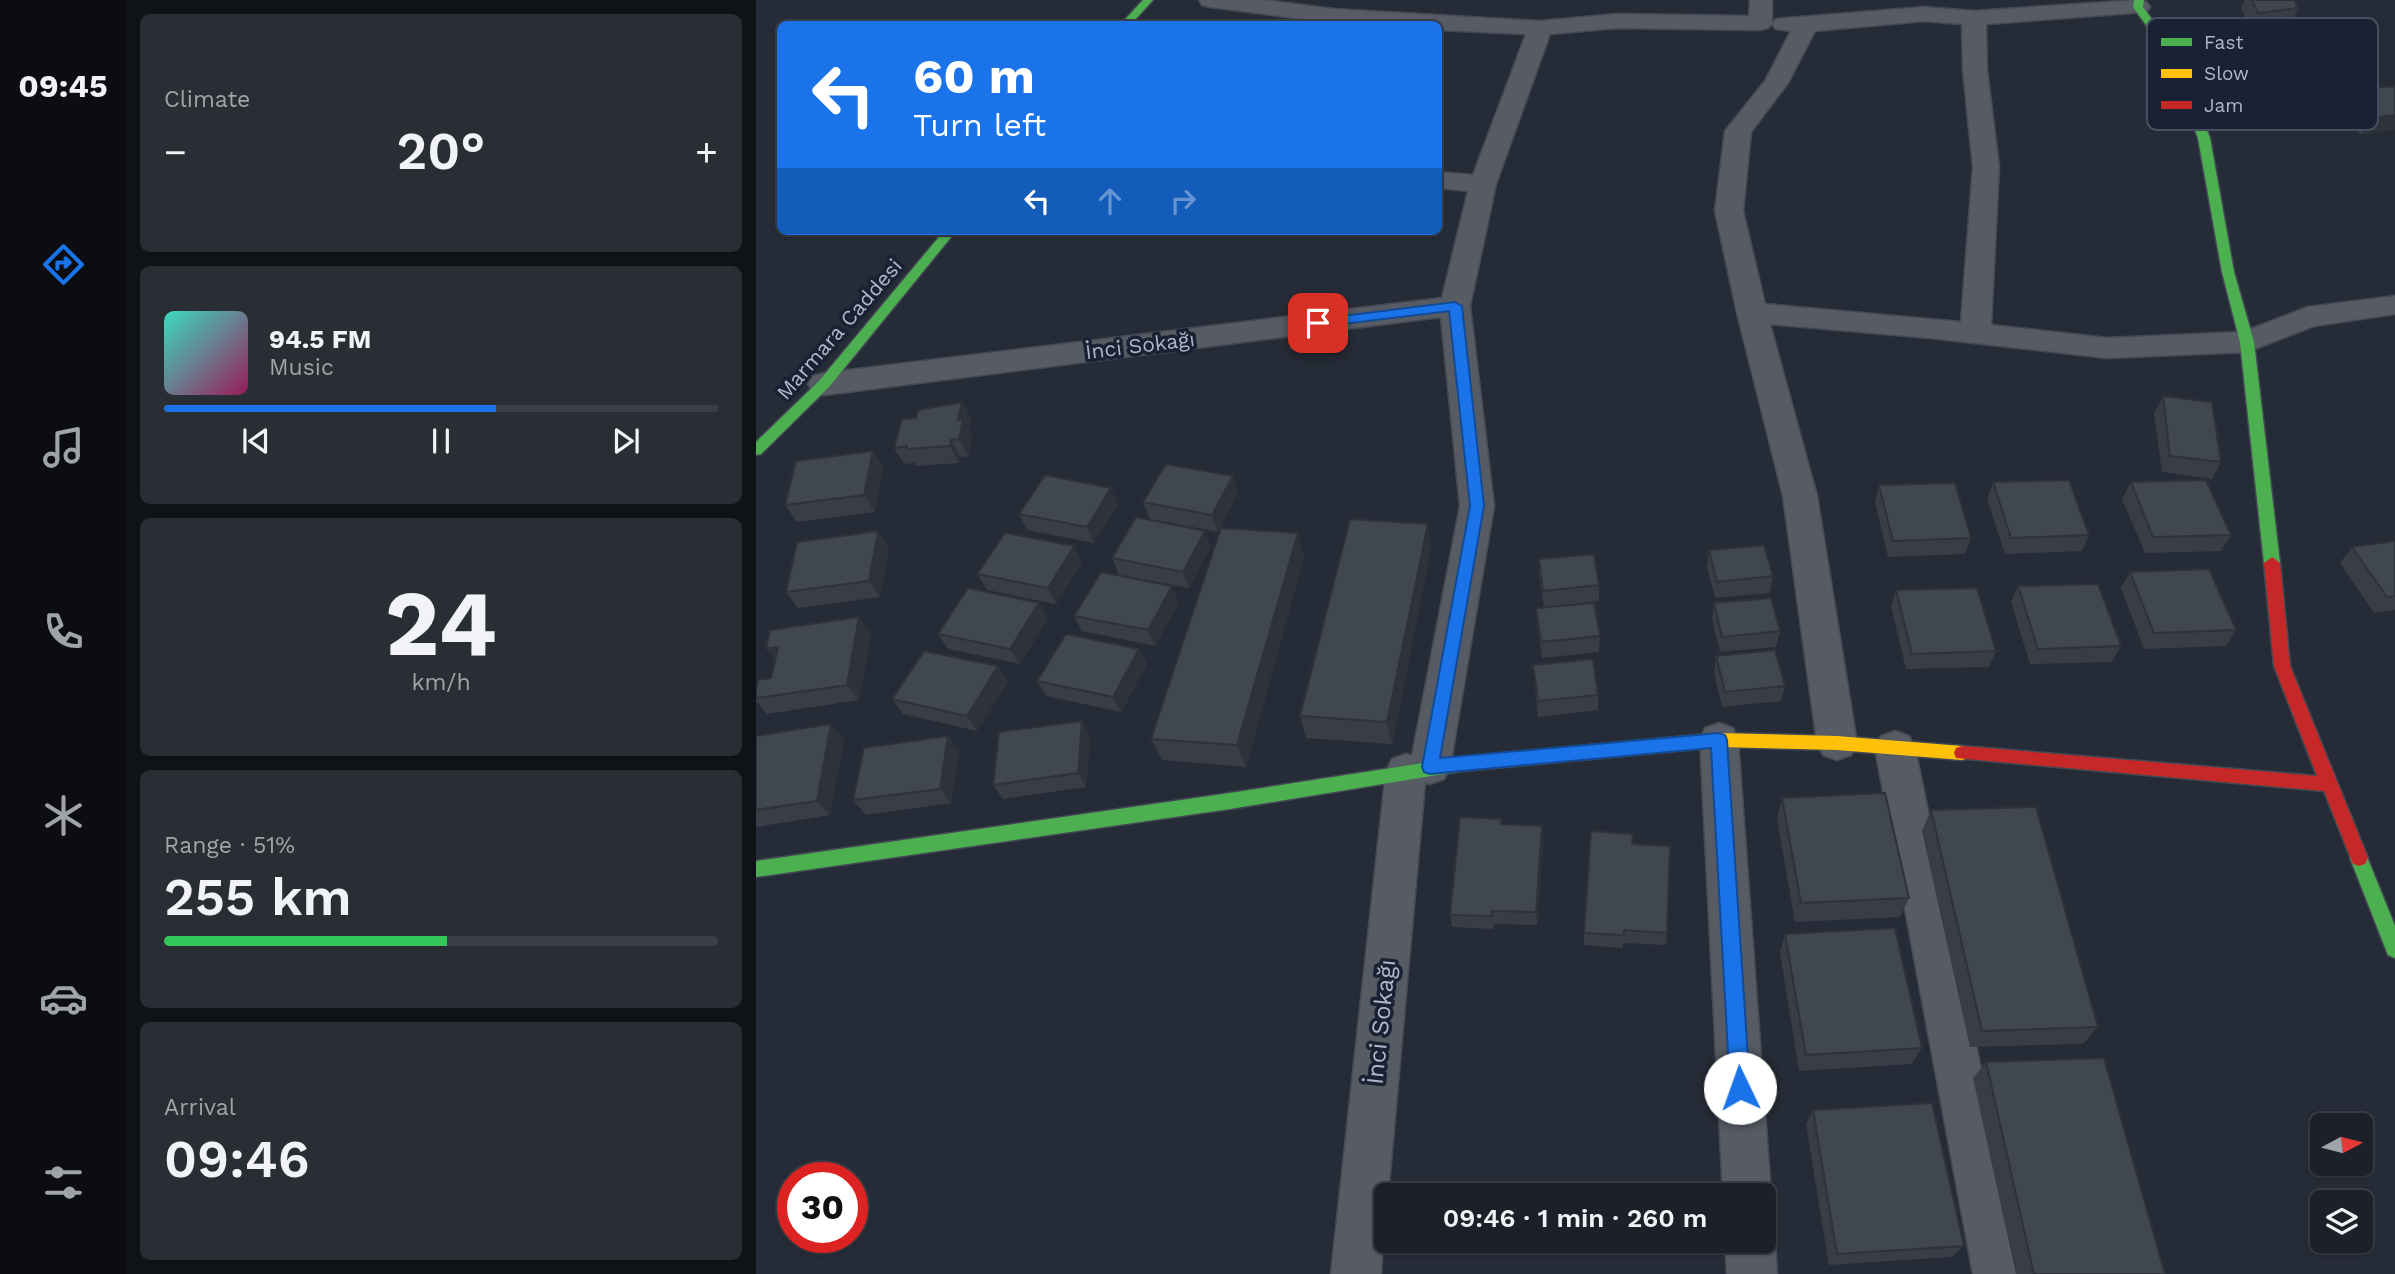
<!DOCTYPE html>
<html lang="en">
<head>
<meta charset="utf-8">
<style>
	:root { --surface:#1c2129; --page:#292e35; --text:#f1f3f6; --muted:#a0a3a8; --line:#3a3e46; --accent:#1a73e8 }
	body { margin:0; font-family:"Work Sans",sans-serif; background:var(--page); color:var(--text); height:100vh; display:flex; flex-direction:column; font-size:26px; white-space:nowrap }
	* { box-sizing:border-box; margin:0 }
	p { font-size:23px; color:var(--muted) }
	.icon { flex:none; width:38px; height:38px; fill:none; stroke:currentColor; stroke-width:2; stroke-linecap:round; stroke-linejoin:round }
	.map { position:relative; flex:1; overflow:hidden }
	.sheet { display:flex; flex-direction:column; gap:14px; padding:14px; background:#0f1217; width:630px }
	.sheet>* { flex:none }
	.guide { position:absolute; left:21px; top:21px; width:665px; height:214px; border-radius:10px; box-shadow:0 2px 5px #0004,0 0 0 2px var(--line); background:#1a73e8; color:#fff; overflow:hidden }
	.needle { width:46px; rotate:83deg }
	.fabs { position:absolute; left:1554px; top:1113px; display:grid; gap:14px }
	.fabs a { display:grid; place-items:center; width:63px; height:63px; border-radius:10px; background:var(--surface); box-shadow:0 2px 5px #0004,0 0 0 2px var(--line); font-size:35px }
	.speed { position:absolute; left:21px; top:1162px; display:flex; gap:14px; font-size:35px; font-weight:700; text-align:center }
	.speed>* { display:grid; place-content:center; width:91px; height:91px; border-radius:50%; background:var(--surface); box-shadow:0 2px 5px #0004,0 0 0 2px var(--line); line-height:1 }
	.speed .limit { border:10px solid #d22; background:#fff; color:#111 }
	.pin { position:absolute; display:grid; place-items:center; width:60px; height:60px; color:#fff; margin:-30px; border-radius:14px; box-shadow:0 4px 10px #0006 }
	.me { position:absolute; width:77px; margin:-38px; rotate:357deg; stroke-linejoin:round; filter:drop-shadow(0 0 5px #0008) }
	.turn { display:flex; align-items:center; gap:24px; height:147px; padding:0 21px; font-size:32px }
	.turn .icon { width:91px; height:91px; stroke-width:2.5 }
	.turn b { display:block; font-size:49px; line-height:60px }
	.lanes { display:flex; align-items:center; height:66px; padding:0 21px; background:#0003; justify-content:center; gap:35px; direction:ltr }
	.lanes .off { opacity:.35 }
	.big { font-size:52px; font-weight:600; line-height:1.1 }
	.sheet .widget { flex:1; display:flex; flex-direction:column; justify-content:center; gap:10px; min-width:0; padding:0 24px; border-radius:10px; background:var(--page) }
	.sheet .dial { align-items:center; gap:0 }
	.dial b { font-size:91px; line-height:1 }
	.song { display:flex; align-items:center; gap:21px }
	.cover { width:84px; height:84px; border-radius:10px; background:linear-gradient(135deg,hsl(170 70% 55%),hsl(330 70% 35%)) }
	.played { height:7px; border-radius:4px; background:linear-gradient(90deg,var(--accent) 60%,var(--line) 60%) }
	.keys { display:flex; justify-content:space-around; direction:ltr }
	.heat { display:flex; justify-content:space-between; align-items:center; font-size:38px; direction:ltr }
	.charge { height:10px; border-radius:5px; background:linear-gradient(90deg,#34c759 51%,var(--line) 0) }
	.trip { position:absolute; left:618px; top:1183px; width:402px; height:70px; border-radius:10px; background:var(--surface); box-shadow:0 2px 5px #0004,0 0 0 2px var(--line); font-weight:600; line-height:70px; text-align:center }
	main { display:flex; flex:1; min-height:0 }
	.tabs { display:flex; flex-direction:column; width:126px; justify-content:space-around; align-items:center; background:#0b0d10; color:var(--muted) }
	.tabs .icon { width:49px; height:49px }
	.tabs .selected { color:var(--accent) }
	.tabs b { font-size:32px; color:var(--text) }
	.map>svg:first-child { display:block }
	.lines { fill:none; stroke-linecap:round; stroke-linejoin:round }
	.street-casing { stroke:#434953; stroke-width:3 }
	.fast-casing { stroke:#434953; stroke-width:3 }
	.slow-casing { stroke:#434953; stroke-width:3 }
	.jam-casing { stroke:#434953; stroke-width:3 }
	.street { fill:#565b64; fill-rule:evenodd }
	.fast { fill:#4caf50; fill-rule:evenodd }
	.slow { fill:#ffc107; fill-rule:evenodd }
	.jam { fill:#c62828; fill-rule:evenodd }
	.wall { fill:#383d46 }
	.shaded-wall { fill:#2e3239 }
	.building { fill:#414751; stroke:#2e3239; stroke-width:2 }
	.route { fill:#1a73e8; stroke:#114b97; stroke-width:2 }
	.labels { text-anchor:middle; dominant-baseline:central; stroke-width:7; stroke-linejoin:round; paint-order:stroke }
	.street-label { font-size:21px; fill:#afb7c9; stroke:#192232 }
	.near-street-label { font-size:24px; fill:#afb7c9; stroke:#192232 }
	.key { fill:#192232; stroke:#464f5f; stroke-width:2 }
	.key-label { font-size:19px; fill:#afb7c9 }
</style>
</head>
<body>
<main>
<nav class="tabs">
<b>09:45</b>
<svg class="icon selected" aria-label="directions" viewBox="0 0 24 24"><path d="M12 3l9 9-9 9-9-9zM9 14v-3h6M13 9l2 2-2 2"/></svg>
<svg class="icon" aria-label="music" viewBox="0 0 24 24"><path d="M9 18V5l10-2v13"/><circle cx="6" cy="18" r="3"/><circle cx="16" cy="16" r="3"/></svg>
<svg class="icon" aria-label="phone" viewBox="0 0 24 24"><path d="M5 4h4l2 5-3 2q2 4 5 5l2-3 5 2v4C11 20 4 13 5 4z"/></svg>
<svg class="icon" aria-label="climate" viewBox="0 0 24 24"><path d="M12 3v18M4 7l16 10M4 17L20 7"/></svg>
<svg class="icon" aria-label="car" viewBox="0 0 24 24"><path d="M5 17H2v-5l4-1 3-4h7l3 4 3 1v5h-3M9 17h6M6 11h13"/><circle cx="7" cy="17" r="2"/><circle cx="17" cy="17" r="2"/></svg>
<svg class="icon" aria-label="filters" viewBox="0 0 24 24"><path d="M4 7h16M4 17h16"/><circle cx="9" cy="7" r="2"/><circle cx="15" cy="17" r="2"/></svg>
</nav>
<section class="sheet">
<div class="widget"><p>Climate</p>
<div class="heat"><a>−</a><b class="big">20°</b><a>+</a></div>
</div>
<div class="widget">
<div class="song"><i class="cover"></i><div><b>94.5 FM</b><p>Music</p></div></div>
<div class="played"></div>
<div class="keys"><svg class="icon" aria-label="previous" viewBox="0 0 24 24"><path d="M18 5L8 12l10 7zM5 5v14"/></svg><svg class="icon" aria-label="pause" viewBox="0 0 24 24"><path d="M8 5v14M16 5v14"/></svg><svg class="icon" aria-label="next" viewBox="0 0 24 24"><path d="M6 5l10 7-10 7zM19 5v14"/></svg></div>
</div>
<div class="widget dial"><b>24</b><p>km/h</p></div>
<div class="widget"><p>Range · 51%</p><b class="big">255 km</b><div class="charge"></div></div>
<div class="widget"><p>Arrival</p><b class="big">09:46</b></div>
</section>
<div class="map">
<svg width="1639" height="1274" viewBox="0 0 1639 1274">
	<rect width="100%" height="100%" fill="#262c37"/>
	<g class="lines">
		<defs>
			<path id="street" d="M443,0H508L578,9L784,21L861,14L993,16L994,0H1016V23L1012,28L1004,30L861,28L794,34L740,184L714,306L738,506L694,767L688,779L674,784L669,782L632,1195H630L625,1274H575L630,771L636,759L650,754L656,756L704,506L685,317L68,395L57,392L52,384L57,376L68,373L686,298L712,191L682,188V172L717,175L770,34L682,30V24L578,23L454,7L446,5Z
				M1382,0L1390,2L1394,7L1390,12L1230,24L1231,70L1243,167L1235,325L1351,338L1487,332L1552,307L1639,296V314L1558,326L1491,352L1351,358L1174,338L1014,324L1061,496L1101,743L1095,755L1081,760L1067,755L1061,743L1027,496L981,313L959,211L969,131L1009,81L1035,31L1020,29L1016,24L1020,19L1168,7L1218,11ZM1168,21L1206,24L1207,70L1217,167L1205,322L1009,304L987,211L995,132L1032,83L1059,31Z
				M963,723L977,728L982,740L1015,1195L1008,1212V1195H967L944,740L949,728Z
				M1139,731L1153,736L1159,748L1267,1274H1217L1119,748L1125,736Z
				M1008,1222L1012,1223L1019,1241L1021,1274H971L969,1241H1008Z"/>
			<path id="fast" d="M387,0H397L375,24H365Z
				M1378,0H1388L1387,7L1421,54L1454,138L1478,272L1498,342L1524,563L1516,569L1508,563L1484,342L1466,272L1442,138L1411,54L1377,7Z
				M188,231H200L73,387L5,454L0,455V442L63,381Z
				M706,757L712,759L714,764L712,769L706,771L474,809L0,877V861L474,793Z
				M1603,850L1609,852L1639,926V958L1632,955L1594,858L1597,852Z"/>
			<path id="slow" d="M963,733L1081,736L1206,746L1212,748L1214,753L1212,758L1206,760L1081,750L963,747L706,771L700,769L698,764L700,759L706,757Z"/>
			<path id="jam" d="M1516,557L1524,563L1534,666L1612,858L1609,864L1603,866L1597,864L1568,791L1200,758L1198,753L1200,748L1206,746L1561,776L1518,666L1508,563Z"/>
		</defs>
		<use href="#street" class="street-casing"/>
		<use href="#fast" class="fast-casing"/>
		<use href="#slow" class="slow-casing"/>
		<use href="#jam" class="jam-casing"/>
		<use href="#street" class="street"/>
		<use href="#fast" class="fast"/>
		<use href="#slow" class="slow"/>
		<use href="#jam" class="jam"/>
	</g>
	<path class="wall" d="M1489,0H1538L1542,8L1535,25L1495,29L1485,8Z
		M1639,86L1605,135L1584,106L1593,90Z
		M1407,396L1465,462L1456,479L1406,472L1398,413Z
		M206,402L215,419L212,429L216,436L212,456L204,457L203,463L160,466L159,463L148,464L138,448L160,418Z
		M117,451L127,467L119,512L41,522L29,505Z
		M477,476L482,493L462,532L394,519L387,502Z
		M1237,482L1333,535L1326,551L1249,554L1231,499Z
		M1375,482L1475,535L1465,551L1389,553L1366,499Z
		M1123,485L1215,538L1209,554L1132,557L1119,502Z
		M362,504L338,543L271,530L263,514Z
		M1639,541V610L1618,613L1584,563L1596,547Z
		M133,547L124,597L42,608L30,592Z
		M455,547L433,588L363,575L356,558Z
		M675,548L636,744L550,738L544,716Z
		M953,550L1017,576L1014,593L959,598L951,567Z
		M548,557L490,767L406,760L395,739Z
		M783,559L843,585V601L788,607L783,575Z
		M326,562L300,604L231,590L221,574Z
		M1374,572L1480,630L1470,646L1388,649L1365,588Z
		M1262,586L1365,646L1356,662L1274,664L1255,602Z
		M1140,590L1240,651L1233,667L1150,669L1135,606Z
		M423,602L399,646L326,631L318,616Z
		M283,603L292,618L264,664L192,649L182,634Z
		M958,603L1024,631L1020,647L964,652L956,619Z
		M780,608L844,636L843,652L786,658L781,624Z
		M115,633L103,700L11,714L0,701V689L15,678L19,660Z
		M383,649L391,664L365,712L290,696L281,681Z
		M960,656L1029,686L1025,701L966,707L958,672Z
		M777,665L842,695V710L782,717Z
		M242,666L252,682L221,731L147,714L136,699Z
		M0,736L88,739L74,815L0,827Z
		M192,736L203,751L195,803L110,815L97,800Z
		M334,736L330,787L247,799L237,785Z
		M1026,798L1153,898L1144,917L1039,922L1021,819Z
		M1175,810L1342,1027L1327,1044L1214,1047L1166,831Z
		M745,824L787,840L781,925L738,924L737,929L696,927L694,915Z
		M876,844L911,933L910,945L867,943V948L828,945V933Z
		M1029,934L1166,1048L1156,1064L1043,1071L1024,952Z
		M1230,1062L1409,1274H1260L1217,1078Z
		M1057,1110L1208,1246L1195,1257L1073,1265L1050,1124Z"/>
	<path class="shaded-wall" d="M1639,115V130L1605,135L1614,118Z
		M206,402L215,419L212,429L216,436L212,456L203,439L202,420Z
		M195,440L204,457L203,463L194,446Z
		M117,451L127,467L119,512L108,495Z
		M477,476L482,493L462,532L456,515Z
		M355,488L362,504L338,543L331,527Z
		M672,524L675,548L636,744L631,722Z
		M122,531L133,547L124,597L113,581Z
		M449,531L455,547L433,588L427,572Z
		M542,533L548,557L490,767L481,745Z
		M318,546L326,562L300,604L292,588Z
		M416,586L423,602L399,646L392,630Z
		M283,603L292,618L264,664L254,649Z
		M103,617L115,633L103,700L91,685Z
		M22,647L23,665L10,649Z
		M383,649L391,664L365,712L357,697Z
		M242,666L252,682L221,731L211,716Z
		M326,721L334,736L330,787L322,773Z
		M75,724L88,739L74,815L61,801Z
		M192,736L203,751L195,803L184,789Z
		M786,826L787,840L781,925L780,912Z"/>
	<path class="building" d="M1496,0H1538L1542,8L1502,13Z
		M1639,86V115L1614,118L1593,90Z
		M1407,396L1456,402L1465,462L1414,456Z
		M206,402L202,420L207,419L203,439L195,440L194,446L151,449V446L138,448L146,419L160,418L162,410Z
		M117,451L108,495L29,505L40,461Z
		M410,464L477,476L456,515L387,502Z
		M289,475L355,488L331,527L263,514Z
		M1313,480L1333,535L1255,538L1237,482Z
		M1450,480L1475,535L1397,537L1375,482Z
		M1199,483L1215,538L1137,541L1123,485Z
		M380,517L449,531L427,572L356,558Z
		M594,519L672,524L631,722L544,716Z
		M465,528L542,533L481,745L395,739Z
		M122,531L113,581L30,592L41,542Z
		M249,533L318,546L292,588L221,574Z
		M1639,541V596L1631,597L1596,547Z
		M1008,545L1017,576L961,582L953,550Z
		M838,554L843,585L787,591L783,559Z
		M1453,569L1480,630L1398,633L1374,572Z
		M345,572L416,586L392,630L318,616Z
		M1342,584L1365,646L1282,649L1262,586Z
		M212,588L283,603L254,649L182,634Z
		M1221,588L1240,651L1156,654L1140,590Z
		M1015,598L1024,631L966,637L958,603Z
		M838,603L844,636L785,642L780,608Z
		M103,617L91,685L0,698V689L2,680L15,678L22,647L10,649L14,630Z
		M310,634L383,649L357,697L281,681Z
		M1019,650L1029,686L969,692L960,656Z
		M168,651L242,666L211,716L136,699Z
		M837,659L842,695L782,701L777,665Z
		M326,721L322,773L237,785L243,732Z
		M75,724L61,801L0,810V736Z
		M192,736L184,789L97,800L108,748Z
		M1129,793L1153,898L1045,903L1026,798Z
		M1280,807L1342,1027L1226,1031L1175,810Z
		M704,817L745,819V824L786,826L780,912L736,911V916L694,915Z
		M835,831L877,834L876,844L914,846L911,933L868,930V935L828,933Z
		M1139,928L1166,1048L1050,1055L1029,934Z
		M1348,1058L1409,1274H1278L1230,1062Z
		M1176,1103L1208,1246L1081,1254L1057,1110Z"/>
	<path class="route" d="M699,302L706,306L728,506L684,758L963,733L969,735L971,740L994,1088L992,1095L984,1098L977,1095L974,1088L955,748L674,774L668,772L666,767L714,506L693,311L562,327L555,323L562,319Z"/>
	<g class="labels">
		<g class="street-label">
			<text transform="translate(83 329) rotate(-49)">Marmara Caddesi</text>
			<text transform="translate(384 345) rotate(-7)">İnci Sokağı</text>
		</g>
		<g class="near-street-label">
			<text transform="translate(625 1022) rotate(-84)">İnci Sokağı</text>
		</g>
	</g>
	<rect x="1391" y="18" width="231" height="112" rx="10" class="key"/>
	<rect x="1405" y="38" width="31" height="8" fill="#4caf50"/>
	<rect x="1405" y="69" width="31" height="9" fill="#ffc107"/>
	<rect x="1405" y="101" width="31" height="8" fill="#c62828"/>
	<g class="key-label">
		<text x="1448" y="49">Fast</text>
		<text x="1448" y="80">Slow</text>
		<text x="1448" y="112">Jam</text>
	</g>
</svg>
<div class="fabs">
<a><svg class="needle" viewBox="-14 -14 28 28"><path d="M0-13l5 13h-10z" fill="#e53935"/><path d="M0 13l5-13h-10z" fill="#a0a3a8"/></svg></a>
<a><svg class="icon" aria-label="layers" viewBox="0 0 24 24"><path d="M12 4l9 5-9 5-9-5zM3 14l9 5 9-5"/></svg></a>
</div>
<div class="speed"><div class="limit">30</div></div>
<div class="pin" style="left:562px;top:323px;background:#d93025"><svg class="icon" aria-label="arrive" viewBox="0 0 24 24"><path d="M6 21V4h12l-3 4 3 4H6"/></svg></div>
<svg class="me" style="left:984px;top:1088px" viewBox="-20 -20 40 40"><circle r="19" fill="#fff"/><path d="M0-13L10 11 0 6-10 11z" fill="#1a73e8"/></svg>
<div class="trip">09:46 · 1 min · 260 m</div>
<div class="guide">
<div class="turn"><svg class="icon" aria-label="left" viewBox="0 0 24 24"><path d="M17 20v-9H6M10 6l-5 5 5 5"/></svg><div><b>60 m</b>Turn left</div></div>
<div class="lanes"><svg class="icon" aria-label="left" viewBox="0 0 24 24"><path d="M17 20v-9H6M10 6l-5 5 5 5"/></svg><svg class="icon off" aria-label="ahead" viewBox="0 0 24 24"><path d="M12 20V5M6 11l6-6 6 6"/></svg><svg class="icon off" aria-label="right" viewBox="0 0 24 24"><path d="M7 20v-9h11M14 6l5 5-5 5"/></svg></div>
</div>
</div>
</main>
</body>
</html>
